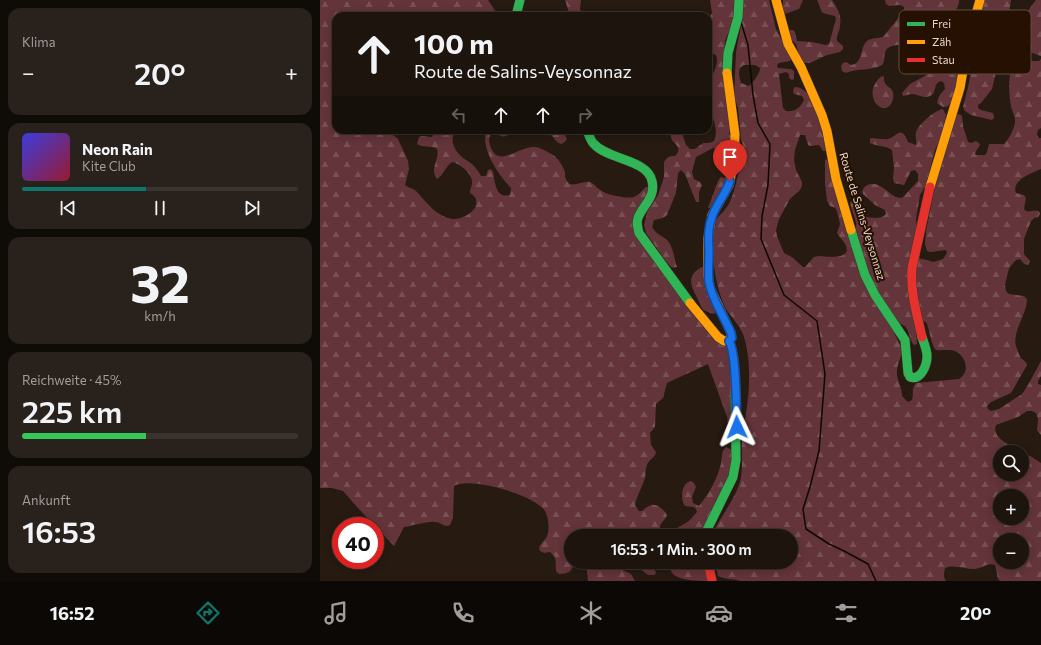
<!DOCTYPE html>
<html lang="de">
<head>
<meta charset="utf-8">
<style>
	:root { --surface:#1c140d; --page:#29211b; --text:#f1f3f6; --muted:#a09e9d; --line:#3a332e; --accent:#0f766e }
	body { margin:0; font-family:Commissioner,sans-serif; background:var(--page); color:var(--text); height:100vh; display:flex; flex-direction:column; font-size:15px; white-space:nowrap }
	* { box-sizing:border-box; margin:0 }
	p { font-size:13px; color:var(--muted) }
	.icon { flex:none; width:22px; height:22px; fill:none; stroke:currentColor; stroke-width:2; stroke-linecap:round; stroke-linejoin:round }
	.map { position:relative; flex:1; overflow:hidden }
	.sheet { display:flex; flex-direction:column; gap:8px; padding:8px; background:#0f0b07; width:320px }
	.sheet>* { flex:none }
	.hud { position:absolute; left:12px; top:12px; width:380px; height:122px; border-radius:12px; box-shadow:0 2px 10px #0003,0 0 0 1px var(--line); background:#1c140d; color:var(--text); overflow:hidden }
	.controls { position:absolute; left:673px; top:445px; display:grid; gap:8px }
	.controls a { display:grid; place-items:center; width:36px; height:36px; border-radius:50%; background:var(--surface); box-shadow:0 2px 10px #0003,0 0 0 1px var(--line); font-size:20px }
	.speed { position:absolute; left:12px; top:517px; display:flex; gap:8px; font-size:20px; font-weight:700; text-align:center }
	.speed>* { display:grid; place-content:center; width:52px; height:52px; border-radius:50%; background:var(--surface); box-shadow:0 2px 10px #0003,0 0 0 1px var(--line); line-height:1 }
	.speed .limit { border:6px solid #d22; background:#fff; color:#111 }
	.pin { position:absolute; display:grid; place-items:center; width:34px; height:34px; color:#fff; margin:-41px -17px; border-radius:50% 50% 50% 0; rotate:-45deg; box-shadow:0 0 4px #0007 }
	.pin .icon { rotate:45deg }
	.me { position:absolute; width:44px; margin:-22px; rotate:358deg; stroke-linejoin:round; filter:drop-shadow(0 0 3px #0008) }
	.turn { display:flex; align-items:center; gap:14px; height:84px; padding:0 16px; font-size:18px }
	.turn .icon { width:52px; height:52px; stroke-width:2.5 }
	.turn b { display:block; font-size:28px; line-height:34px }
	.lanes { display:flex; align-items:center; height:38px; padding:0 16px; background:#0003; justify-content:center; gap:20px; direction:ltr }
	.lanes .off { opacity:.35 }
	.big { font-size:30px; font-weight:600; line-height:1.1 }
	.sheet .widget { flex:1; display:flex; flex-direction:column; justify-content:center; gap:6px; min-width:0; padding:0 14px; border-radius:12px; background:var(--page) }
	.sheet .dial { align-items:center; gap:0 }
	.dial b { font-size:52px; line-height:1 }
	.song { display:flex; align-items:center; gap:12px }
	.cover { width:48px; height:48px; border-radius:6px; background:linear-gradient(135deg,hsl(240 70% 55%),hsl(350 70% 35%)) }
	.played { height:4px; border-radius:2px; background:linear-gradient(90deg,var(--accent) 45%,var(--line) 45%) }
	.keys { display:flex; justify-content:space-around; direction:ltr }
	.heat { display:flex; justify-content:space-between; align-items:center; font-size:22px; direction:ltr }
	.charge { height:6px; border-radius:3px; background:linear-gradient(90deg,#34c759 45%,var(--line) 0) }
	.trip { position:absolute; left:244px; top:529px; width:234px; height:40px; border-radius:20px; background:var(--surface); box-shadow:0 2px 10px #0003,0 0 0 1px var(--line); font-weight:600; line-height:40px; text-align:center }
	.menu { display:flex; height:64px; justify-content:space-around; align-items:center; background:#0b0805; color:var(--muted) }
	.menu .icon { width:28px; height:28px }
	.menu .active { color:var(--accent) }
	.menu b { font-size:18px; color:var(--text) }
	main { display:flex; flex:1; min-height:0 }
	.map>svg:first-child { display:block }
	.forest { fill:url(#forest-firs); fill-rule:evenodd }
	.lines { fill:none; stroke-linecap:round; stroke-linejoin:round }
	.stream { stroke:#0d0902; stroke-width:1.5 }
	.fast-casing { stroke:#3e352f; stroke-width:10 }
	.slow-casing { stroke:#3e352f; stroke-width:10 }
	.jam-casing { stroke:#3e352f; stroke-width:10 }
	.fast { stroke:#30b455; stroke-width:9 }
	.slow { stroke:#ff9f0a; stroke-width:9 }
	.jam { stroke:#e5322d; stroke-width:9 }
	.route-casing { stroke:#114b97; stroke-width:10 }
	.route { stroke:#1a73e8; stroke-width:7 }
	.labels { text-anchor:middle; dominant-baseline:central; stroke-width:4; stroke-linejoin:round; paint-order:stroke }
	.street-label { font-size:11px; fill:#e6d7cc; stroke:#251001 }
	.key { fill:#251001; stroke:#5f4c3e; stroke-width:1 }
	.key-label { font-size:11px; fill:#e6d7cc }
</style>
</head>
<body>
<main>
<section class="sheet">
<div class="widget"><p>Klima</p>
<div class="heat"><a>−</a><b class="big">20°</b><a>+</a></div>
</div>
<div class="widget">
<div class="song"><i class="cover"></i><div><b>Neon Rain</b><p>Kite Club</p></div></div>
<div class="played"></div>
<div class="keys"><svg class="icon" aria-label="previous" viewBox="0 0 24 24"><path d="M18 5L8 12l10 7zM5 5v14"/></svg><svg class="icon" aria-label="pause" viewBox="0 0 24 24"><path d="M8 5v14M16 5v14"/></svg><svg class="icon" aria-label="next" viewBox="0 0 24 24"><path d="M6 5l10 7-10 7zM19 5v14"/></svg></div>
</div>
<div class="widget dial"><b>32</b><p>km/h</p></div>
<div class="widget"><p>Reichweite · 45%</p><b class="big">225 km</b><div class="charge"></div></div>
<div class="widget"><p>Ankunft</p><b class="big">16:53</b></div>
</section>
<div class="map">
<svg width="721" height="581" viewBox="0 0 721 581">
	<defs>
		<pattern id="forest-firs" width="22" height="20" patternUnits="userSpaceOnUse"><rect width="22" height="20" fill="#63343a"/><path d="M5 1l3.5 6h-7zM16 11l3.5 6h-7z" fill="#795155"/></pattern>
	</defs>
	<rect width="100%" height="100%" fill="#261a11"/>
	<path class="forest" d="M0,0H168L176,12L180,16H16V130H49L57,134L73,135L78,139L88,161L89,169L85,185C88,188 93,188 96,191C107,203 116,216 132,219C142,220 159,211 156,200C156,197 153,195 150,193C150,188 152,187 152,183C154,175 139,163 132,162C125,167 123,176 117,179C109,169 120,160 117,149C111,145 103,148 97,144L99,137L101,136L112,137L114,133L113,130H137C128,139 134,150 143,158C146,160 150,162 153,165C156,168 159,172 161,176H166L168,170L171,169L173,172C175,181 175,199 190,195L191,188C178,174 161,150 166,130H175L179,132L182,130H195C186,137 183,140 174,131H171L169,141C176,173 197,145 216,147C221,148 228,152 233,155C238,158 243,166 245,172C245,175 245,179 247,181C251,189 263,180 270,182C275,184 277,189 282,191C287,195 308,199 314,197C319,195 322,190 326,187H328L330,190L315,224L354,288L395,341L408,347L411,358L414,430H409L407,417L388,364L347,383L343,398L336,404L335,427L330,433L331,445L336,452C335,458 329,459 327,465C325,469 326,474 325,478C322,488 317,495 315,505L319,511H322C329,505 333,502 341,508C344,511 346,512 347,516C341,525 337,525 343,536H327L320,529H316L314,532V536H251V562H255C252,571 249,574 239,574L236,571C235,563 238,558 230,552L224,553L220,551L219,548C221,543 223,542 226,538C230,532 229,518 225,511C215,495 150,476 134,486L133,518L130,525C124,528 121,522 115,522C108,521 92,526 84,527L74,546L37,507L23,491L12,488H0Z
		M245,0H261L260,9L263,16H250Z
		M390,0H416C415,7 416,15 414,21C412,29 405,36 405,44C402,71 408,99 411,126L409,134L414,139L410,165L407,168L399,166L397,162L398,150L393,148L376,157L372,172L374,179L380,182L382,185L379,192V202H376L365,174L361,170L358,173L356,193L347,215L343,218L334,220L332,227C337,235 341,235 347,240C353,246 354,257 356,264L357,267L354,268L351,267L345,260L326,233L324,225L327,212L338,195L344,177V162L347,158L351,156H355C362,149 357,146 352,140C351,137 350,133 349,130H361L366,145L370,149H375L383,143H389L394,141C399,128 392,119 390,107C389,100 389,92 389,85C391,75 400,65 396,55L393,54L390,56L388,60V17H390L392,13Z
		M422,0H449L456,29L472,58L470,61L459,63L457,65L458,68L471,69L474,71V79L472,80L469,78V74L466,72L459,74L463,108L466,111C475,112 480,108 484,100L482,96L474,94L473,90L475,87C495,86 504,136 508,151H503L499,145L490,146L488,145L485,135H480L475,150L474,160L476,170L482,182V186L480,190L470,199L459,219L456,230L457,236L464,253L472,257L483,267H485L494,257C502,255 535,262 525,244C523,240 519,237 517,233L520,224L517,211L515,208L510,206L507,201L505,183V160L508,159L516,181L518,205L535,230C539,222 531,211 530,203L532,201L539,203V210L544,216C551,218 560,220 566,214L565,210L555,205L543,194L542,192C544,184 553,182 560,186C568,190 572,198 582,198L598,181V174L595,170L591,171L584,185L574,183L573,178L574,168L572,150C565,145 558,147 550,143V139L551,138C556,138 564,140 568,139C577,137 581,124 588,142L596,145C597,141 595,137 596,132C598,125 615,110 623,109L626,115L622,135L615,150L606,185L600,195L596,219L597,230L590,254L592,257L607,260L613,262L623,259L627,253L626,250L611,252L607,251L605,244L606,231L620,162L635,116L639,114L642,116L643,126L648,142L651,143L656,141L660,144C659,148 656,150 655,154L656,155H665L667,152L669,144H684C689,139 696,126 695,119C695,116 693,113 692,110C689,100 686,67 697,62C703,60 713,61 719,61L721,59V128L718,130L717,135L719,138H721V169C712,173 691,180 696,193L704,195L706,198L704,209L706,211C710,212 714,210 719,211L720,214L718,217L714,218L711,221L704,239V254L710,261L708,265L704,264L700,259L696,260L689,268L685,285L686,291L689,294L704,296L707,299C707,315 692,331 696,346C697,349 699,355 701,358C704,361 706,361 707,365L691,393L671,402L667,406L668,409L671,411L679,409L702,394L708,385L721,361V376L718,381V384L721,385V435L717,430L718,419L716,413L712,411H707L698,417L676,425C671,438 691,445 700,452H680V474H702V453L712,457L721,463V581H680L678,579L675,565C667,562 662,569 654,569C644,569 634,564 625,568C624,572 623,577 626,581H420C413,578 405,580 398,576L395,562H471V536H392L394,530C401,518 415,497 419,485C424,470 421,455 422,440C423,430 425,422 426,413C430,389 431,360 424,337C421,327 412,318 406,309C395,288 391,253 393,229C394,220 398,217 404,211C414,200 415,183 420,169L424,167L426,163L427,159L421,140L418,108L414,96L416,52L423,14ZM424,65H435L440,68C440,74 433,82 429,86L421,83C419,76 417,68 424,65ZM602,321L606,322C610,330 611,346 616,350C622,351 629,349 635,351C647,357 650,372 639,379L596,383C591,389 594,394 592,400L588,402L582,396C582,387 576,379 577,371C577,363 584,354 581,347C579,341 575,336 573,330L578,323C592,327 587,337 594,345L597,344L596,326ZM680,496H702V518H680ZM680,540H702V562H680Z
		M463,0H483L479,9L465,14L463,12Z
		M497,0H512C517,8 522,15 520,25C520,31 516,35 517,41L523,46V49L520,52L507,55L490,63H484L480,59L476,44L469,38L468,32L470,30H473L475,32L477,41L492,42L506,45L509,44L516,19L515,16C498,12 504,15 497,0Z
		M565,0H639C640,6 634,12 632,18L633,21L636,22L641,19L643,13L650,11L653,12L663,0H691L689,12L690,36L681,62L677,68L672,89L661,103L658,105V108L661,110L673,113L674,118L672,120L651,115L645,111L643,107L649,83L655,45V39L652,35C639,35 631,34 628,48C627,52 626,56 627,60C629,67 635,70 637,76C638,81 634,102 629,105C627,107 625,107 623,107L617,103L619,96L625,89L624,83L621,81C613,83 617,93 610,96C605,99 599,95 593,94C590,94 587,95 583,96L582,93L590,84L612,72L615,64C610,58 605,52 599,49C591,45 572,42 566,50C563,55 566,61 562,65C554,71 536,68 526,73L522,71L521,66L523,63L526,62L531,65C544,63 539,48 547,41C551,38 558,38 563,37L584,11V7L580,5L569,6L566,4Z
		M716,0H721V56C715,54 706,51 702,46C692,33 708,10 716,0Z
		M562,76L564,77C564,79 564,81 565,83C567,87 571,87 573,92C574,96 573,101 571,104C562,118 540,93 562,76Z
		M227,130H243L247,139L245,142L241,144L237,142Z
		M401,177L407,179L398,197L390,208H388L398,181Z
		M382,267H384L397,309L396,312L393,314L383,310C377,294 360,278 382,267Z
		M406,447L412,450C418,468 398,504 388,520C384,525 381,529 379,536H352L354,530L369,521L377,512L376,509L374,507L365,506C360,499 361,483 371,481L374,483L376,487L372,497L373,503L379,506C389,494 397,479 401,464C402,458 401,451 406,447Z
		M266,562H297C299,571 304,570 311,574L315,581H268Z
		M312,562H329L332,568L336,572L335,575H328Z
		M352,562H384L389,581C379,581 355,581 351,571C350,569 352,565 352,562Z"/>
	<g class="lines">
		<path class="stream" d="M421,22L428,45L433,95L438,123L450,144L448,185L442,216L441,239L464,295L497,321L505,374L499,451L490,487L483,509L486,529L509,544L524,551L548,564L556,581"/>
		<defs>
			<path id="fast" d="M196,16L200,0
				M407,73L408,53L418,17L419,0
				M267,130C269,135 270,140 274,144C288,160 327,159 332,181C336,197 323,205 318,218C316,223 318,228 319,233L370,303
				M531,230L545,275L555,295L585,340L588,373L590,377C601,381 607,365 607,356C607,350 604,343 602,337
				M384,536L413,477L416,460L415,392"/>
			<path id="slow" d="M456,0L468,44L481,67L502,115L507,131L516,179L531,230
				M407,73L415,134L414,161L409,185L392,215L388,238V276L390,288L411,333V338L409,341
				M610,187L640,88L648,42L660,0
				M370,303L398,337L404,341H409"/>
			<path id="jam" d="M602,337C597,314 590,292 592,268L610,187
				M409,341C416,357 414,375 415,392
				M388,562L392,581"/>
		</defs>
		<use href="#fast" class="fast-casing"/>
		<use href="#slow" class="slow-casing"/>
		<use href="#jam" class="jam-casing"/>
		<use href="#fast" class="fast"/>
		<use href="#slow" class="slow"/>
		<use href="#jam" class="jam"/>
	</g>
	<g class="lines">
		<defs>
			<path id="route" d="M410,181C406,194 396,204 392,217C387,230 389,241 389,254C389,263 388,272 389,282C392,300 404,316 411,333L412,338L409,341C417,353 416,410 417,427"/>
		</defs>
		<use href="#route" class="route-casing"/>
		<use href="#route" class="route"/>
	</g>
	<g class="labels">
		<g class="street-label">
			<text transform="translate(543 216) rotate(73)">Route de Salins-Veysonnaz</text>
		</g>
	</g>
	<rect x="579" y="10" width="132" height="64" rx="6" class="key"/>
	<rect x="587" y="22" width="18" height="4" fill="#30b455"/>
	<rect x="587" y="40" width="18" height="4" fill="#ff9f0a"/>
	<rect x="587" y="58" width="18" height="4" fill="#e5322d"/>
	<g class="key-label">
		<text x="612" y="28">Frei</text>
		<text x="612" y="46">Zäh</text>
		<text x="612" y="64">Stau</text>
	</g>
</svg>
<div class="controls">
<a><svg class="icon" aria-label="search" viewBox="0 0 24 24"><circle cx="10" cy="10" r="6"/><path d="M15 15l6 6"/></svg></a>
<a>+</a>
<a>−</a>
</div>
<div class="speed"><div class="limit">40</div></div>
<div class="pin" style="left:410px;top:181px;background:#d93025"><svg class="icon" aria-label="arrive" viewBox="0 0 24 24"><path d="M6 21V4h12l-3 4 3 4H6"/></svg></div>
<svg class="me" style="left:417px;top:427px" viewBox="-20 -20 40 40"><path d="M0-17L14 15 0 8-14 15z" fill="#1a73e8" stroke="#fff" stroke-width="4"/></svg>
<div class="trip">16:53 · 1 Min. · 300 m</div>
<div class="hud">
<div class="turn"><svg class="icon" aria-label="ahead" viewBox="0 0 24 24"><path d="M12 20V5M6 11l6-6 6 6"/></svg><div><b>100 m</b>Route de Salins-Veysonnaz</div></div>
<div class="lanes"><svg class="icon off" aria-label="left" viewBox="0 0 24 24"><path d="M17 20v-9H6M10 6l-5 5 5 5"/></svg><svg class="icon" aria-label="ahead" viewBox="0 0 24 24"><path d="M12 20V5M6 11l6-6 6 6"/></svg><svg class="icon" aria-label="ahead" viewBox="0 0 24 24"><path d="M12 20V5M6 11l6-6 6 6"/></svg><svg class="icon off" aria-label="right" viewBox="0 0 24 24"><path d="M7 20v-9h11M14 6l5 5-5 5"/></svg></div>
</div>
</div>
</main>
<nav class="menu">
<b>16:52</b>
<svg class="icon active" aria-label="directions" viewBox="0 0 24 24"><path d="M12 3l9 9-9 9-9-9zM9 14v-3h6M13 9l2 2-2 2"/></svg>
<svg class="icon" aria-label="music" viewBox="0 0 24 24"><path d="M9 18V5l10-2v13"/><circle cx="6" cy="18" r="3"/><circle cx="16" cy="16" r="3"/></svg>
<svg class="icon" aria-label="phone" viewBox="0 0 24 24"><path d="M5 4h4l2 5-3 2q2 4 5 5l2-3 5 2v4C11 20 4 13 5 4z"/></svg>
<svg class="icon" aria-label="climate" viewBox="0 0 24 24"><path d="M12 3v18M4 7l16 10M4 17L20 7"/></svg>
<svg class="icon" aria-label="car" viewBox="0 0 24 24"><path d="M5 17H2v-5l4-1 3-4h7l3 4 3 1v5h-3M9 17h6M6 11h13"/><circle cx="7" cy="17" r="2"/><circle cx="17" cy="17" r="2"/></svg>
<svg class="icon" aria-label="filters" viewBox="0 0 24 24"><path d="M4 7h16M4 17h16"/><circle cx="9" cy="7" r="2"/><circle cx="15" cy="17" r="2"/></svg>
<b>20°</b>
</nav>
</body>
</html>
